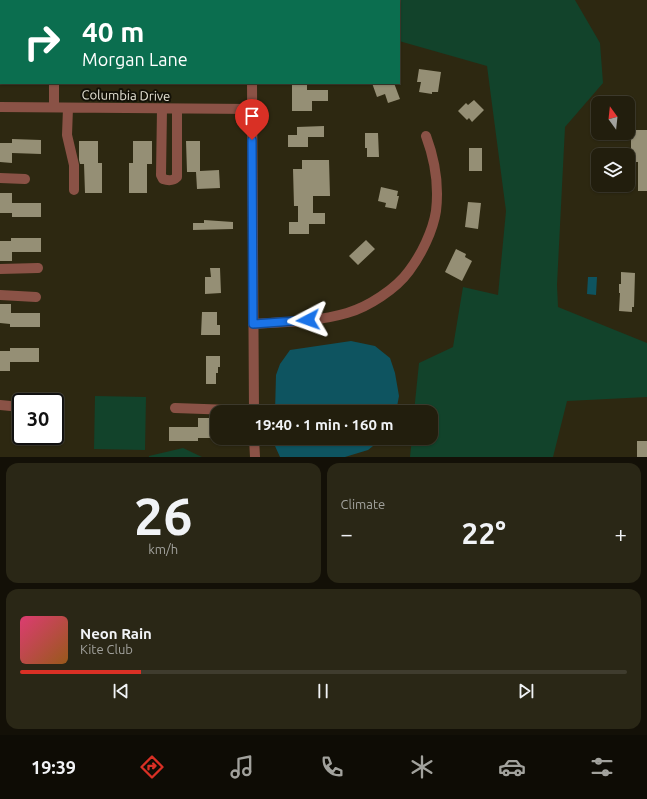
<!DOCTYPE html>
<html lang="en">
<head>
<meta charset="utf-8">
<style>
	:root { --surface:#221e0d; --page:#2a2716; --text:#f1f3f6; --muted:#a2a29d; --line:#3f3c2e; --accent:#d93025 }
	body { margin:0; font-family:Ubuntu,sans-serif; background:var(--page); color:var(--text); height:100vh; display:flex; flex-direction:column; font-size:15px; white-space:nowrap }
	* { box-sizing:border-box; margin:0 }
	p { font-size:13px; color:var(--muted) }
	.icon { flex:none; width:22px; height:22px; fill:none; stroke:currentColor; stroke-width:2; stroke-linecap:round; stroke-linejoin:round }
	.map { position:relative; height:457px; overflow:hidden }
	.sheet { display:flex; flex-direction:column; gap:6px; padding:6px; background:#131007; flex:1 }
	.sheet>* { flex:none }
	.hud { position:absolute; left:0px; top:0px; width:400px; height:84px; box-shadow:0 1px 3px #0004,0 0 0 1px var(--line); background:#0b6e4f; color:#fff; overflow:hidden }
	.needle { width:26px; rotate:345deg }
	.controls { position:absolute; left:591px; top:96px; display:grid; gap:8px }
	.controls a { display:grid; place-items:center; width:44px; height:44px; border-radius:8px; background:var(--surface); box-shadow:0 1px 3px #0004,0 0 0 1px var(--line); font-size:20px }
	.speed { position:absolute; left:12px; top:393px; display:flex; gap:8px; font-size:20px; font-weight:700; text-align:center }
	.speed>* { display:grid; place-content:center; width:52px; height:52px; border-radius:50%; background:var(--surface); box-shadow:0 1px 3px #0004,0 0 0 1px var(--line); line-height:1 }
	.speed .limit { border:2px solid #111; border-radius:6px; background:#fff; color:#111 }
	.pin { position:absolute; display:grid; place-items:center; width:34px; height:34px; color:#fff; margin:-41px -17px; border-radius:50% 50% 50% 0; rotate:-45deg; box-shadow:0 0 4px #0007 }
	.pin .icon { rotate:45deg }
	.me { position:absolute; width:44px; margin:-22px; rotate:266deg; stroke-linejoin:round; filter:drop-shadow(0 0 3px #0008) }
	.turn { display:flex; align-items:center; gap:14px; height:84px; padding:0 16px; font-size:18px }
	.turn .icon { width:52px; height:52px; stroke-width:2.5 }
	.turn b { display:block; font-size:28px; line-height:34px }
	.big { font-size:30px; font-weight:700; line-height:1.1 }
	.sheet .card { flex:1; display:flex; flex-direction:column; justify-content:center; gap:6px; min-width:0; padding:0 14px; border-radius:12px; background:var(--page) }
	.sheet .dial { align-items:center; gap:0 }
	.dial b { font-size:52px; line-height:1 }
	.song { display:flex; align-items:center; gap:12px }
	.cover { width:48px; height:48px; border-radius:6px; background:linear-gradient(135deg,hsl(340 70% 55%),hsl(30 70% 35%)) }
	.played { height:4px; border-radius:2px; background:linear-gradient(90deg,var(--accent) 20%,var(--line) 20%) }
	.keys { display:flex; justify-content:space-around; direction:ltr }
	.heat { display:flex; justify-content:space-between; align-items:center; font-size:22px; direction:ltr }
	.sheet .tiles { flex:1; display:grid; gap:6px; grid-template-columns:1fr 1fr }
	.card:last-child { grid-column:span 2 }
	.trip { position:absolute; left:210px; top:405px; width:228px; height:40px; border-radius:12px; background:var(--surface); box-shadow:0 1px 3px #0004,0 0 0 1px var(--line); font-weight:700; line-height:40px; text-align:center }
	.menu { display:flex; height:64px; justify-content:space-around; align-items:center; background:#0e0c05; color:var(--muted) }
	.menu .icon { width:28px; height:28px }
	.menu .active { color:var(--accent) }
	.menu b { font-size:18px; color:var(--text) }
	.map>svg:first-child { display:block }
	.green { fill:#12432b }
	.water { fill:#0e5460 }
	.building { fill:#958f75 }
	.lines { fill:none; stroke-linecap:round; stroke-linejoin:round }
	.minor { stroke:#8a5246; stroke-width:10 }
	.route-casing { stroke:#114b97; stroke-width:10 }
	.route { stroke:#1a73e8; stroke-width:7 }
	.labels { text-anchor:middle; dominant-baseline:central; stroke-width:4; stroke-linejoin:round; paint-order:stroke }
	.street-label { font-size:13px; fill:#e6e3d5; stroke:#131107 }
</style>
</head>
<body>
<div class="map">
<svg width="647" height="457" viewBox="0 0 647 457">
	<rect width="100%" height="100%" fill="#2d2811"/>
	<path class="green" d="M384,0H575L600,43L603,83L565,127L557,285L558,307L647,343V397L567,401L553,457H410L412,438H431V412H414L419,363L453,347L463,287L498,295L506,211L487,66L399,41V1H384Z
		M95,396L146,397L145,450L94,449Z
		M183,448L202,457H149V456Z"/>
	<path class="water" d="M588,277H597L596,295L587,294Z
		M351,341L375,346L390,358L395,373L399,396L396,412H275L276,375L280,364L290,350Z
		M275,438H383L368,450L345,457H280L275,446Z"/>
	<path class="building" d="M419,69L441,72L438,92H432V94L419,92L421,82H417Z
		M292,83H307V90H328V101H312V111H292Z
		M372,83H394L400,99L388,103L385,94L377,97Z
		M474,100L484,110L472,122L469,118L467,120L458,111L466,103L468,105Z
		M324,126V137H308V147H288V135H297V127Z
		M628,130H647V191H638V162H631V140H628Z
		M365,133H378L379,157H367V148H365Z
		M12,139L41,140V154L12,153V163L0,162V143H12Z
		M79,141H98V163H102V193H85L84,164H80L79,160Z
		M133,141H152V164H147V193H129V163H133Z
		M186,141H200V171L219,170L220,188L197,189L196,172H187Z
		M469,148H482V171H469Z
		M302,160H329L330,196H313V213H325V224H309V234H289V222H298V206H294L293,169H302Z
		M381,187L398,191L397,196H399L396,209L385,207L386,203L378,201Z
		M0,193H12V203H41V217H12V213H0Z
		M468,202L481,203L478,229L465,227Z
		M204,220L233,222V229L193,230V223H204Z
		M11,238H41V252H12V261H0V241H11Z
		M366,240L375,249L358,265L349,256Z
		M456,249L466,254L465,257L472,261L462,281L445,272Z
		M210,268H220L221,293L205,294V277H211Z
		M621,272L635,273L634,307H632V312L619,311L620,293H619V284H621Z
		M0,304H11V313H40V327H10V324L0,323Z
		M202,312H217V325H220V335H201Z
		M10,348H39V362H10V371H0V351H10Z
		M206,356H220V367H218V373H216V384H206Z
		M198,418H217V438H198V441H169V427H198Z
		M637,441H647V457H637Z"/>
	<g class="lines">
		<path class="minor" d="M250,0V1
			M0,14H1
			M0,37H1
			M54,83V107
			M252,83L254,412
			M0,107L252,109
			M68,108L67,135L74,165V190
			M162,109L161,175L163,179C169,181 173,181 177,177V109
			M0,178L25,179
			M0,269L38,268
			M0,295L36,297
			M253,324C284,322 316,322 347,313C368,307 396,289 409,271C421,255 433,231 436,211C439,186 435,160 426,136
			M0,405L21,407
			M175,408L232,410L241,412
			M55,419L59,422
			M254,438L255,457"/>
	</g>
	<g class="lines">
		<defs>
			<path id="route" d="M252,140L253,324L308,320"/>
		</defs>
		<use href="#route" class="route-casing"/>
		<use href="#route" class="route"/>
	</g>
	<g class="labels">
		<g class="street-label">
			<text transform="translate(126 95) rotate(1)">Columbia Drive</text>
		</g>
	</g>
</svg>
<div class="controls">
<a><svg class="needle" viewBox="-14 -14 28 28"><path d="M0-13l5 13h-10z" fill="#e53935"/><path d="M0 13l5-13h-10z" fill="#a2a29d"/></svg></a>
<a><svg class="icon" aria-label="layers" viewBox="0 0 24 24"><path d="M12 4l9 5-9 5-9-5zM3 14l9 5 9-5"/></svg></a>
</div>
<div class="speed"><div class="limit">30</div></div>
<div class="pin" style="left:252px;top:140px;background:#d93025"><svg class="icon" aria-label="arrive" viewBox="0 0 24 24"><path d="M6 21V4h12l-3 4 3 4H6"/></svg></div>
<svg class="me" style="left:308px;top:320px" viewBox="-20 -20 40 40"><path d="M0-17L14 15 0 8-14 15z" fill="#1a73e8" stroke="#fff" stroke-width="4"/></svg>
<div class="trip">19:40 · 1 min · 160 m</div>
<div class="hud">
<div class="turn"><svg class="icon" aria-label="right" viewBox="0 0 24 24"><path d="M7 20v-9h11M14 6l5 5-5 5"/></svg><div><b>40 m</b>Morgan Lane</div></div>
</div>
</div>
<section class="sheet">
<div class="tiles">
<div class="card dial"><b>26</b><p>km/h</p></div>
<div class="card"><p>Climate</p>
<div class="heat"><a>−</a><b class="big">22°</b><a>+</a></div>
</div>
<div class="card">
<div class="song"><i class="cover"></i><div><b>Neon Rain</b><p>Kite Club</p></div></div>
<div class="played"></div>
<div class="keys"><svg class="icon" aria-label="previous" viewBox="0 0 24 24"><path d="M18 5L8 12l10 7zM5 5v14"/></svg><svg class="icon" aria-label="pause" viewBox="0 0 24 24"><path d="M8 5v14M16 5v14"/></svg><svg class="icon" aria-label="next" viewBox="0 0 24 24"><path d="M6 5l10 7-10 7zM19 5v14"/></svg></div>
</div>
</div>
</section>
<nav class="menu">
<b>19:39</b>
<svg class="icon active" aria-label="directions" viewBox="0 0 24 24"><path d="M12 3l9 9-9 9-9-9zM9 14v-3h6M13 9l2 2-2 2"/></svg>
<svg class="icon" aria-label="music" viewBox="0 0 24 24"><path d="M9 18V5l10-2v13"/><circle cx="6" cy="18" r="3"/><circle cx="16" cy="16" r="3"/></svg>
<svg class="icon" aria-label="phone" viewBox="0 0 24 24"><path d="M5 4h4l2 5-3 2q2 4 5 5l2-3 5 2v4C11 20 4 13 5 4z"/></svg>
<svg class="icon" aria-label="climate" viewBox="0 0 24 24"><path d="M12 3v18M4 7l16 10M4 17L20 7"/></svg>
<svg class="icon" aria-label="car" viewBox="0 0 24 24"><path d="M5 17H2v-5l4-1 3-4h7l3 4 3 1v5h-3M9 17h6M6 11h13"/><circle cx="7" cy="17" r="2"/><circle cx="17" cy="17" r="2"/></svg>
<svg class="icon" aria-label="filters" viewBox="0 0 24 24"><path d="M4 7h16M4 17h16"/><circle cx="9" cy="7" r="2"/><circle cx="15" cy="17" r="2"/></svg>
</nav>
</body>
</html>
